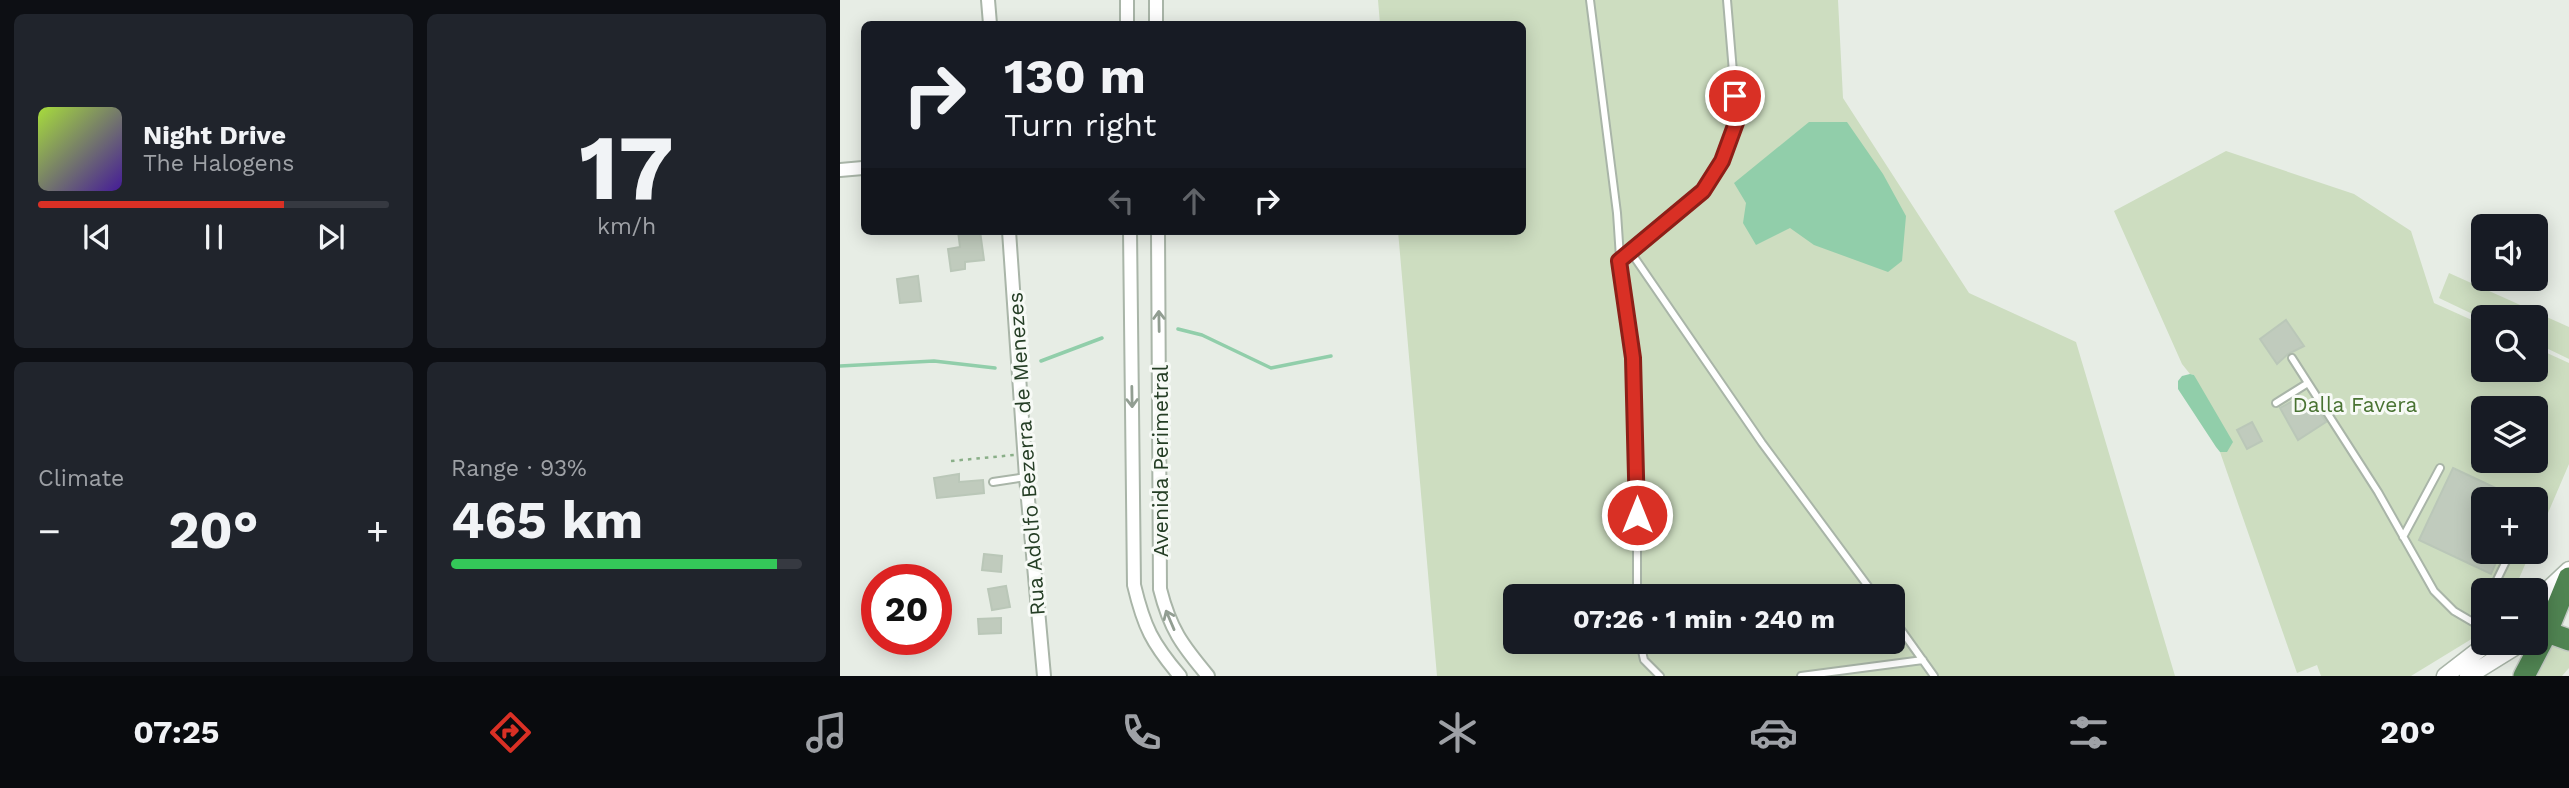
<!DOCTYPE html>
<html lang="en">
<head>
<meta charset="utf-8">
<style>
	:root { --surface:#171b24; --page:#20242c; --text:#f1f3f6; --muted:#9ea1a6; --line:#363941; --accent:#d93025 }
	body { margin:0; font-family:"Work Sans",sans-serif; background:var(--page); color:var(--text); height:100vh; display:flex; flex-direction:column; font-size:26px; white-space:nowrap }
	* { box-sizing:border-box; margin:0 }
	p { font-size:23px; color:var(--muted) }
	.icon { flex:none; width:38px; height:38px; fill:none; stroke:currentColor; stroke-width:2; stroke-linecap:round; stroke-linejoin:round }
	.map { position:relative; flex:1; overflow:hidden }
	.details { display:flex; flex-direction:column; gap:14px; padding:14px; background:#0d0f14; width:840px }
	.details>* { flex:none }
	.guide { position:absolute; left:21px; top:21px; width:665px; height:214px; border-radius:10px; box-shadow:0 4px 18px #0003; background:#171b24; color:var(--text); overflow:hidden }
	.buttons { position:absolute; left:1631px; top:214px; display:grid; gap:14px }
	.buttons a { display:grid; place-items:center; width:77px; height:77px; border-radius:10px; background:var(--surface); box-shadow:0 4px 18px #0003; font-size:35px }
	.speed { position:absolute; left:21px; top:564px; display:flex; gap:14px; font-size:35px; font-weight:700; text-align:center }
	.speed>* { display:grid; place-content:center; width:91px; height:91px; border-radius:50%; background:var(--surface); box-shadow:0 4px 18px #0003; line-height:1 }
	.speed .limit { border:10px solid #d22; background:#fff; color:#111 }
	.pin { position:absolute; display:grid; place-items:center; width:60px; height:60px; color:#fff; margin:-30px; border:4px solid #fff; border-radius:50%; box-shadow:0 2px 7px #0007 }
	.me { position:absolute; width:77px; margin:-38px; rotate:0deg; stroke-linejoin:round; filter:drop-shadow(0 0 5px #0008) }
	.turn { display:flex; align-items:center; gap:24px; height:147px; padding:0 28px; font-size:32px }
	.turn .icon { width:91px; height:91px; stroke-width:2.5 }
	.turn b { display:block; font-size:49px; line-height:60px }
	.lanes { display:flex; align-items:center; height:66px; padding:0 28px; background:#0003; justify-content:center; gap:35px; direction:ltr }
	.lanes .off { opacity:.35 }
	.big { font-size:52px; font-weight:700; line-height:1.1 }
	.details .tile { flex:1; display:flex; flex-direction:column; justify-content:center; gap:10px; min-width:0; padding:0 24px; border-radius:10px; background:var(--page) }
	.details .dial { align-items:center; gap:0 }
	.dial b { font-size:91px; line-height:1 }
	.song { display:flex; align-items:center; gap:21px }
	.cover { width:84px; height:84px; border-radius:10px; background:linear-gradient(135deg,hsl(80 70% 55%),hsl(260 70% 35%)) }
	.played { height:7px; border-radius:4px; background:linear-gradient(90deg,var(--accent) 70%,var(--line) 70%) }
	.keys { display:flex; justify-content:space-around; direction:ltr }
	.heat { display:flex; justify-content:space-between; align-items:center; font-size:38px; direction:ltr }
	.charge { height:10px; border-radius:5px; background:linear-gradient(90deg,#34c759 93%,var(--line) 0) }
	.details .tiles { flex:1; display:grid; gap:14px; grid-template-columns:repeat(2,1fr) }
	.trip { position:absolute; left:663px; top:584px; width:402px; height:70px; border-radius:10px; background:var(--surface); box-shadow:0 4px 18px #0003; font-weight:700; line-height:70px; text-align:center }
	.menu { display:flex; height:112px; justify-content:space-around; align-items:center; background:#090b0e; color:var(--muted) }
	.menu .icon { width:49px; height:49px }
	.menu .selected { color:var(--accent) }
	.menu b { font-size:32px; color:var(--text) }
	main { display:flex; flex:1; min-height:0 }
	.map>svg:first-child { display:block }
	.green { fill:#cdddc0; fill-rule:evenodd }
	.water { fill:#91ceaa }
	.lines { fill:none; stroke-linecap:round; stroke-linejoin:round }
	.stream { stroke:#91ceaa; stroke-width:3.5 }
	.building { fill:#c0cbbd; stroke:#bac7b8; stroke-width:2 }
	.service-casing { stroke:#a9b5a8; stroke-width:10 }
	.minor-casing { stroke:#a9b5a8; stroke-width:16 }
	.tertiary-casing { stroke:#a9b5a8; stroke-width:19 }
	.trunk-casing { stroke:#c2c9c2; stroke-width:24 }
	.path { stroke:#8aaf88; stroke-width:2.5; stroke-dasharray:3.5 5; stroke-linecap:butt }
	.service { stroke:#fff; stroke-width:6 }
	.minor { stroke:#fff; stroke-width:12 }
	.tertiary { stroke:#fff; stroke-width:16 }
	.trunk { stroke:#508452; stroke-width:21 }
	.oneway { stroke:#929e92 }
	.route-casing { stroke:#8d1f18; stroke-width:18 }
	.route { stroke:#d93025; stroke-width:12 }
	.labels { text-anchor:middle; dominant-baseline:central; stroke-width:6; stroke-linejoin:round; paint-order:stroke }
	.park-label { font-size:21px; fill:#497332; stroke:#f7faf6 }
	.street-label { font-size:21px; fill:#253e25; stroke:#f7faf6 }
</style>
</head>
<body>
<main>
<section class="details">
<div class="tiles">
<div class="tile">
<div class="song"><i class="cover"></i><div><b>Night Drive</b><p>The Halogens</p></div></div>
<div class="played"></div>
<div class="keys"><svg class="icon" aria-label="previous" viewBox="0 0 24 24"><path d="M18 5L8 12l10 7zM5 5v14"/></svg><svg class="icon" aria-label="pause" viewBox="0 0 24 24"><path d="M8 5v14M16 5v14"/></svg><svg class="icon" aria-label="next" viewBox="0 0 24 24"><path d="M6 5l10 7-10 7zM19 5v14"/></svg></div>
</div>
<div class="tile dial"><b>17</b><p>km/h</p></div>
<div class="tile"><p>Climate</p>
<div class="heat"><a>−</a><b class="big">20°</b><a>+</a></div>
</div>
<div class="tile"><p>Range · 93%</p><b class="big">465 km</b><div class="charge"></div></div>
</div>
</section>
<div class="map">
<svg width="1729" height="676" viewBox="0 0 1729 676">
	<rect width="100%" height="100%" fill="#e7ede5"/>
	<path class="green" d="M538,0H998L1003,98L1129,293L1236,342L1335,676H597L558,231H682V24H540ZM676,597H1054V642H676Z
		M1386,151L1514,194L1571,231L1594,303L1643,325V369H1696V348L1729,363V464L1696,541V499H1643V551H1691L1674,590H1643V632L1571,676H1481L1477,665L1457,673L1380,452L1387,451L1354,375L1350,374L1342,364L1274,211ZM1643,408H1696V460H1643Z
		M1609,273L1729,327V359L1696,343V317H1643V319L1599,298Z
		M1713,645L1729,648V668L1722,676H1697Z"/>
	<path class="water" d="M969,122H1007L1043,174L1066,216L1062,261L1048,272L974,245L950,228L916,245L903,223L906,203L894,183Z
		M1350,374L1354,375L1393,442L1387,452H1380L1376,447L1338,389V381L1342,376Z"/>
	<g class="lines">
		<path class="stream" d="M338,329L362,335L431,368L491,356
			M201,361L262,338
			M0,366L94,361L155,368"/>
	</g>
	<path class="building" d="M118,231H140L144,260L125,262V269L111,271L108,249L120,247Z
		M78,276L81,301L60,303L57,279Z
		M1446,320L1464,346L1448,354L1437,364L1420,339Z
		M1458,398L1463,406L1472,400L1486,422L1458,440L1440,408Z
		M1412,422L1422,441L1407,449L1397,430Z
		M1613,468L1679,499H1643V551H1661L1651,574L1579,540Z
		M119,474V482L143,480L144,493L97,498L94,478Z
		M144,554L162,556L161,572L142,570Z
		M166,586L170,607L152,610L148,589Z
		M161,618V633L139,634L138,619Z"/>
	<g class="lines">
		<defs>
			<path id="service" d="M750,0L777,213L783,302L793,358L797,460V597
				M790,251L863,191L882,161L897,120L887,0
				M779,261L790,251L922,443L1036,597
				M1452,358L1538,492L1594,591L1614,611L1643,628
				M1436,403L1468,383
				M153,482L186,477
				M1563,537L1600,468
				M1652,590L1671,551
				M1054,620L1094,676
				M1635,623L1643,606
				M800,642L804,660L820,676
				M961,676L1083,660"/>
			<path id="minor" d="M148,0L150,24
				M287,0V24
				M316,0V24
				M0,170L23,168
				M169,231L186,477L204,676
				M290,231L294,585C304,627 312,643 340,676
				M318,231L320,589C330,629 342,645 368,676"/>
			<path id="tertiary" d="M1696,601L1729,570
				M1605,676L1649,642
				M1628,676L1683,642"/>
			<path id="trunk" d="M1707,632L1729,640
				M1684,676L1707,632L1729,578"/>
		</defs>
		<use href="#service" class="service-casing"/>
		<use href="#minor" class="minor-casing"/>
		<use href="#tertiary" class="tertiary-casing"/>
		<use href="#trunk" class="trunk-casing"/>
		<path class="path" d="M111,461L174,455"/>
		<use href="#service" class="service"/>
		<use href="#minor" class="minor"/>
		<use href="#tertiary" class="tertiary"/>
		<use href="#trunk" class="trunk"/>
	</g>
	<defs><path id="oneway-shaft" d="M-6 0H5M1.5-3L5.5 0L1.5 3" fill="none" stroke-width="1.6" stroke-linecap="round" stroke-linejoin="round" transform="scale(1.75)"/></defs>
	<g class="oneway">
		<use href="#oneway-shaft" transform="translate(319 321) rotate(-91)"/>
		<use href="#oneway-shaft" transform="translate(292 397) rotate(89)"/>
		<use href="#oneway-shaft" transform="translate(330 620) rotate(-113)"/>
	</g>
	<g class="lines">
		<defs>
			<path id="route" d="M797,515L793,358L779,261L863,191L882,161L897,120L895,96"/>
		</defs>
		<use href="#route" class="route-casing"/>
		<use href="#route" class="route"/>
	</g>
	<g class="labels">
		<g class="park-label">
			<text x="1515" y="404">Dalla Favera</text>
		</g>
		<g class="street-label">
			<text transform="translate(186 454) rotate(-94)">Rua Adolfo Bezerra de Menezes</text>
			<text transform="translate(320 461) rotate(-90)">Avenida Perimetral</text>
		</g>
	</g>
</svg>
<div class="buttons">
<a><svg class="icon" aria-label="sound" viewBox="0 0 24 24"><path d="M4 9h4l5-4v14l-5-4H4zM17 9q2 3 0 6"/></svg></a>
<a><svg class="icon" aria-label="search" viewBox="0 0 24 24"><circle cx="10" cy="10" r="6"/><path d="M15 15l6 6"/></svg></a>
<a><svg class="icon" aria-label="layers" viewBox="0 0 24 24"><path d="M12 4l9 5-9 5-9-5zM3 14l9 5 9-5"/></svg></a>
<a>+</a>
<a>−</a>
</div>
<div class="speed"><div class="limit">20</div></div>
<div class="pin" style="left:895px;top:96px;background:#d93025"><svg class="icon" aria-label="arrive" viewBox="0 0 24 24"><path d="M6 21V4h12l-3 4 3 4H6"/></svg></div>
<svg class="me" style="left:797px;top:515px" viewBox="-20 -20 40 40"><circle r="17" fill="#d93025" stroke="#fff" stroke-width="3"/><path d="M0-11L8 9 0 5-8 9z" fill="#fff"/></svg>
<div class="trip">07:26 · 1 min · 240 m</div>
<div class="guide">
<div class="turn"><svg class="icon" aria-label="right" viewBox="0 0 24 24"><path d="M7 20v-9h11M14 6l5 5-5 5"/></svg><div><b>130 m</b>Turn right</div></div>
<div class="lanes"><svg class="icon off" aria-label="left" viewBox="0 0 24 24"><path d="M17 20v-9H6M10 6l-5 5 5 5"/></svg><svg class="icon off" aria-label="ahead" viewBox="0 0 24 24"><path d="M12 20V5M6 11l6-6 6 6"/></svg><svg class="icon" aria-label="right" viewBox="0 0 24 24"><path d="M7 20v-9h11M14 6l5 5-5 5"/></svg></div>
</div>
</div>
</main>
<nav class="menu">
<b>07:25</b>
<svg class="icon selected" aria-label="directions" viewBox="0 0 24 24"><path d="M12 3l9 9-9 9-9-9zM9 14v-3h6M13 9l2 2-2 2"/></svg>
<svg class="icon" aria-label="music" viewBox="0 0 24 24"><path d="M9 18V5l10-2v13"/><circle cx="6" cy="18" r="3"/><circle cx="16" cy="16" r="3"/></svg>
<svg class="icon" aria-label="phone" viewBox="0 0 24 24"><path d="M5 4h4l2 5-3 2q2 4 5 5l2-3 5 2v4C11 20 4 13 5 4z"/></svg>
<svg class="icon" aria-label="climate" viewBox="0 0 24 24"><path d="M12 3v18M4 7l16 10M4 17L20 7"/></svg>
<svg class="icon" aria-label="car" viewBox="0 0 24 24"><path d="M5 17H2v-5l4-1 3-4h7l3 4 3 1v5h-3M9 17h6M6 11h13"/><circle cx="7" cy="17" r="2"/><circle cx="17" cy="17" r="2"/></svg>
<svg class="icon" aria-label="filters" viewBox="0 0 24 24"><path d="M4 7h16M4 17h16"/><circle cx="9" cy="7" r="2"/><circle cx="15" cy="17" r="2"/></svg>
<b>20°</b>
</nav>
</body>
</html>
